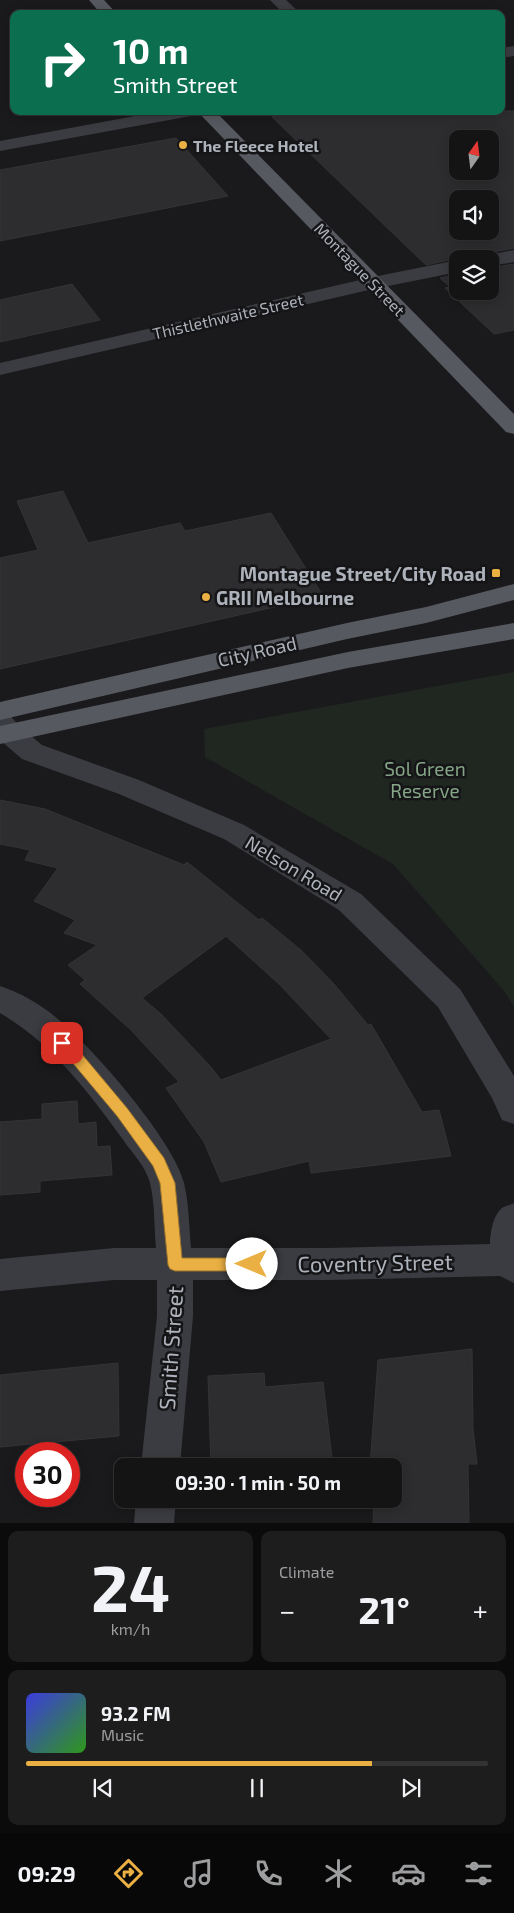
<!DOCTYPE html>
<html lang="en">
<head>
<meta charset="utf-8">
<style>
	:root { --surface:#141415; --page:#1d1d1e; --text:#f1f3f6; --muted:#9d9ea0; --line:#333334; --accent:#ebb043 }
	body { margin:0; font-family:"Exo 2",sans-serif; background:var(--page); color:var(--text); height:100vh; display:flex; flex-direction:column; font-size:19px; white-space:nowrap }
	* { box-sizing:border-box; margin:0 }
	p { font-size:16px; color:var(--muted) }
	.icon { flex:none; width:28px; height:28px; fill:none; stroke:currentColor; stroke-width:2; stroke-linecap:round; stroke-linejoin:round }
	.map { position:relative; height:1523px; overflow:hidden }
	.drawer { display:flex; flex-direction:column; gap:8px; padding:8px; background:#0b0b0c; flex:1 }
	.drawer>* { flex:none }
	.top-card { position:absolute; left:10px; top:10px; width:495px; height:105px; border-radius:10px; box-shadow:0 2px 12px #0003,0 0 0 1px var(--line); background:#0b6e4f; color:#fff; overflow:hidden }
	.needle { width:32px; rotate:14deg }
	.controls { position:absolute; left:449px; top:130px; display:grid; gap:10px }
	.controls a { display:grid; place-items:center; width:50px; height:50px; border-radius:10px; background:var(--surface); box-shadow:0 2px 12px #0003,0 0 0 1px var(--line); font-size:25px }
	.speed { position:absolute; left:15px; top:1442px; display:flex; gap:10px; font-size:25px; font-weight:700; text-align:center }
	.speed>* { display:grid; place-content:center; width:65px; height:65px; border-radius:50%; background:var(--surface); box-shadow:0 2px 12px #0003,0 0 0 1px var(--line); line-height:1 }
	.speed .limit { border:8px solid #d22; background:#fff; color:#111 }
	.pin { position:absolute; display:grid; place-items:center; width:42px; height:42px; color:#fff; margin:-21px; border-radius:10px; box-shadow:0 2px 8px #0006 }
	.me { position:absolute; width:55px; margin:-28px; rotate:270deg; stroke-linejoin:round; filter:drop-shadow(0 0 4px #0008) }
	.turn { display:flex; align-items:center; gap:18px; height:105px; padding:0 20px; font-size:22px }
	.turn .icon { width:65px; height:65px; stroke-width:2.5 }
	.turn b { display:block; font-size:35px; line-height:42px }
	.big { font-size:38px; font-weight:700; line-height:1.1 }
	.drawer .tile { flex:1; display:flex; flex-direction:column; justify-content:center; gap:8px; min-width:0; padding:0 18px; border-radius:10px; background:var(--page) }
	.drawer .dial { align-items:center; gap:0 }
	.dial b { font-size:65px; line-height:1 }
	.song { display:flex; align-items:center; gap:15px }
	.cover { width:60px; height:60px; border-radius:8px; background:linear-gradient(135deg,hsl(240 70% 55%),hsl(110 70% 35%)) }
	.played { height:5px; border-radius:2px; background:linear-gradient(90deg,var(--accent) 75%,var(--line) 75%) }
	.keys { display:flex; justify-content:space-around; direction:ltr }
	.heat { display:flex; justify-content:space-between; align-items:center; font-size:28px; direction:ltr }
	.drawer .tiles { flex:1; display:grid; gap:8px; grid-template-columns:1fr 1fr }
	.tile:last-child { grid-column:span 2 }
	.trip { position:absolute; left:114px; top:1458px; width:288px; height:50px; border-radius:10px; background:var(--surface); box-shadow:0 2px 12px #0003,0 0 0 1px var(--line); font-weight:700; line-height:50px; text-align:center }
	.menu { display:flex; height:80px; justify-content:space-around; align-items:center; background:#080808; color:var(--muted) }
	.menu .icon { width:35px; height:35px }
	.menu .on { color:var(--accent) }
	.menu b { font-size:22px; color:var(--text) }
	.map>svg:first-child { display:block }
	.green { fill:#202721 }
	.building { fill:#2d2d30; stroke:#343438; fill-rule:evenodd }
	.lines { fill:none; stroke-linecap:round; stroke-linejoin:round }
	.minor { fill:#3b3c41; fill-rule:evenodd }
	.primary { fill:#575960; fill-rule:evenodd }
	.route { fill:#ebb043; stroke:#99722c }
	.poi-dot { fill:#ebb043; stroke:#151517; stroke-width:2 }
	.labels { text-anchor:middle; dominant-baseline:central; stroke-width:5; stroke-linejoin:round; paint-order:stroke }
	.far-poi-label { font-size:16px; font-weight:bold; fill:#adb2bb; stroke:#151517; text-anchor:start }
	.far-street-label { font-size:16px; fill:#adb2bb; stroke:#151517 }
	.poi-label { font-size:19px; font-weight:bold; fill:#adb2bb; stroke:#151517; text-anchor:end }
	.street-label { font-size:19px; fill:#adb2bb; stroke:#151517 }
	.park-label { font-size:19px; fill:#85a587; stroke:#151517 }
	.near-street-label { font-size:22px; fill:#adb2bb; stroke:#151517 }
</style>
</head>
<body>
<div class="map">
<svg width="514" height="1523" viewBox="0 0 514 1523">
	<rect width="100%" height="100%" fill="#1a1a1c"/>
	<path class="green" d="M514,672V1007L505,992L393,864L205,757L204,729Z"/>
	<path class="building" d="M304,111H514V248L483,254L479,259L458,258L426,265L272,117ZM458,139H490V171H458ZM458,199H490V231H458Z
		M176,138L228,196L0,241V170Z
		M514,264V330L494,334L445,288L450,287L440,278L458,274V291H490V268Z
		M72,284L100,320L0,342V300Z
		M63,491L88,543L180,523L185,531L271,513L323,596L0,669V558L38,550L17,501Z
		M0,800L45,809L184,865L187,862L259,920L262,918L302,951L334,984L368,1025L371,1024L422,1112L439,1110L451,1156L311,1173L309,1161L221,1182L204,1142L166,1088L179,1082L131,1030L80,984L85,980L68,965L97,945L64,933L75,920L34,901L58,868L25,860L30,850L0,844ZM226,936L280,985L331,1039L221,1080L210,1066L161,1014L142,998Z
		M77,1101L78,1124L96,1122L97,1147L110,1146L112,1175L40,1181V1192L0,1195V1122L42,1119V1104Z
		M472,1349L473,1429L477,1464H468L469,1523H373L374,1499H392V1466H370L378,1360Z
		M118,1363L119,1436L0,1447V1375Z
		M264,1373L265,1387L323,1382L332,1459L270,1464V1466H211L208,1376Z"/>
	<g class="lines">
		<path class="minor" d="M270,0H286L301,14H284Z
			M514,46V56L501,58V48Z
			M162,111H199L197,115L191,116L0,151V141Z
			M514,250V262L490,266V259H481L483,256Z
			M458,260V272L373,289L0,375V363L373,277Z
			M0,711L9,714L19,726L42,745L139,780L244,825L361,894L460,989L514,1076V1124L502,1120L492,1098L438,1007L339,910L224,839L119,794L22,759L0,740Z
			M0,986C21,993 42,1005 59,1020C94,1049 174,1141 184,1183C189,1203 189,1227 191,1248H328L490,1244C490,1234 493,1215 502,1208C505,1206 511,1205 514,1203V1283L500,1276L328,1280H193V1316L180,1466H141L157,1316V1280H114L0,1291V1259L114,1248H156C154,1227 155,1203 150,1183C146,1167 133,1154 124,1141C89,1093 52,1043 0,1013Z
			M136,1499H176L174,1523H134Z"/>
		<path class="primary" d="M89,0H104L117,14H101Z
			M197,111H215L514,414V434L506,432Z
			M514,584V600L426,623L347,639L0,720V702L347,623L426,607Z
			M514,623V639L348,668L0,744V726L348,652Z"/>
	</g>
	<path class="route" d="M62,1037L67,1039L81,1053L127,1108L164,1158L175,1183L182,1258H252L257,1260L259,1264L257,1269L252,1271H175L170,1269L168,1265L160,1183L153,1166L117,1116L56,1043L58,1039Z"/>
	<g class="poi-dot">
		<circle cx="183" cy="145" r="5"/>
		<rect x="491" y="568" width="10" height="10" rx="2.5"/>
		<circle cx="206" cy="597" r="5"/>
	</g>
	<g class="labels">
		<g class="far-poi-label">
			<text x="193" y="145">The Fleece Hotel</text>
		</g>
		<g class="far-street-label">
			<text transform="translate(360 269) rotate(46)">Montague Street</text>
			<text transform="translate(228 316) rotate(-13)">Thistlethwaite Street</text>
		</g>
		<g class="poi-label">
			<text x="486" y="573">Montague Street/City Road</text>
			<text x="216" y="597" text-anchor="start">GRII Melbourne</text>
		</g>
		<g class="street-label">
			<text transform="translate(257 651) rotate(-13)">City Road</text>
			<text transform="translate(294 868) rotate(31)">Nelson Road</text>
		</g>
		<g class="park-label">
			<text x="425" y="768">Sol Green<tspan x="425" dy="22">Reserve</tspan></text>
		</g>
		<g class="near-street-label">
			<text transform="translate(375 1262) rotate(-1)">Coventry Street</text>
			<text transform="translate(170 1348) rotate(-86)">Smith Street</text>
		</g>
	</g>
</svg>
<div class="controls">
<a><svg class="needle" viewBox="-14 -14 28 28"><path d="M0-13l5 13h-10z" fill="#e53935"/><path d="M0 13l5-13h-10z" fill="#9d9ea0"/></svg></a>
<a><svg class="icon" aria-label="sound" viewBox="0 0 24 24"><path d="M4 9h4l5-4v14l-5-4H4zM17 9q2 3 0 6"/></svg></a>
<a><svg class="icon" aria-label="layers" viewBox="0 0 24 24"><path d="M12 4l9 5-9 5-9-5zM3 14l9 5 9-5"/></svg></a>
</div>
<div class="speed"><div class="limit">30</div></div>
<div class="pin" style="left:62px;top:1043px;background:#d93025"><svg class="icon" aria-label="arrive" viewBox="0 0 24 24"><path d="M6 21V4h12l-3 4 3 4H6"/></svg></div>
<svg class="me" style="left:252px;top:1264px" viewBox="-20 -20 40 40"><circle r="19" fill="#fff"/><path d="M0-13L10 11 0 6-10 11z" fill="#ebb043"/></svg>
<div class="trip">09:30 · 1 min · 50 m</div>
<div class="top-card">
<div class="turn"><svg class="icon" aria-label="right" viewBox="0 0 24 24"><path d="M7 20v-9h11M14 6l5 5-5 5"/></svg><div><b>10 m</b>Smith Street</div></div>
</div>
</div>
<section class="drawer">
<div class="tiles">
<div class="tile dial"><b>24</b><p>km/h</p></div>
<div class="tile"><p>Climate</p>
<div class="heat"><a>−</a><b class="big">21°</b><a>+</a></div>
</div>
<div class="tile">
<div class="song"><i class="cover"></i><div><b>93.2 FM</b><p>Music</p></div></div>
<div class="played"></div>
<div class="keys"><svg class="icon" aria-label="previous" viewBox="0 0 24 24"><path d="M18 5L8 12l10 7zM5 5v14"/></svg><svg class="icon" aria-label="pause" viewBox="0 0 24 24"><path d="M8 5v14M16 5v14"/></svg><svg class="icon" aria-label="next" viewBox="0 0 24 24"><path d="M6 5l10 7-10 7zM19 5v14"/></svg></div>
</div>
</div>
</section>
<nav class="menu">
<b>09:29</b>
<svg class="icon on" aria-label="directions" viewBox="0 0 24 24"><path d="M12 3l9 9-9 9-9-9zM9 14v-3h6M13 9l2 2-2 2"/></svg>
<svg class="icon" aria-label="music" viewBox="0 0 24 24"><path d="M9 18V5l10-2v13"/><circle cx="6" cy="18" r="3"/><circle cx="16" cy="16" r="3"/></svg>
<svg class="icon" aria-label="phone" viewBox="0 0 24 24"><path d="M5 4h4l2 5-3 2q2 4 5 5l2-3 5 2v4C11 20 4 13 5 4z"/></svg>
<svg class="icon" aria-label="climate" viewBox="0 0 24 24"><path d="M12 3v18M4 7l16 10M4 17L20 7"/></svg>
<svg class="icon" aria-label="car" viewBox="0 0 24 24"><path d="M5 17H2v-5l4-1 3-4h7l3 4 3 1v5h-3M9 17h6M6 11h13"/><circle cx="7" cy="17" r="2"/><circle cx="17" cy="17" r="2"/></svg>
<svg class="icon" aria-label="filters" viewBox="0 0 24 24"><path d="M4 7h16M4 17h16"/><circle cx="9" cy="7" r="2"/><circle cx="15" cy="17" r="2"/></svg>
</nav>
</body>
</html>
